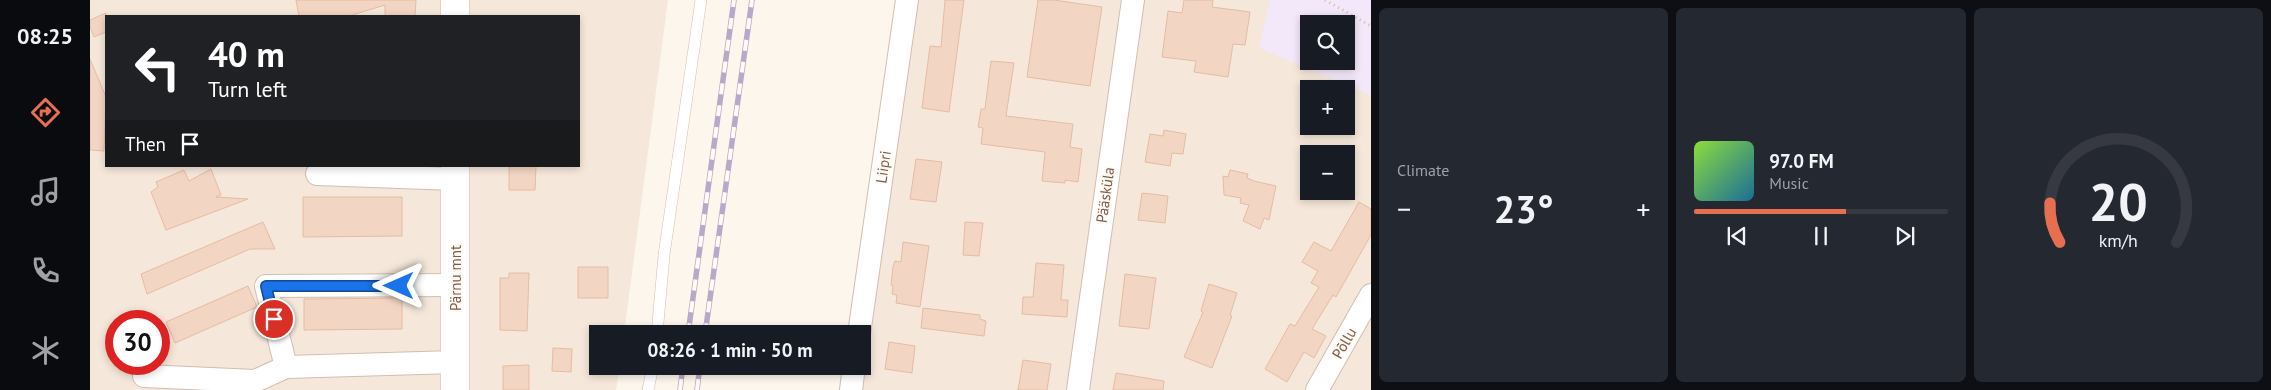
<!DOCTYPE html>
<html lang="en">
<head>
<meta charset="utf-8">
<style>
	:root { --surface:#171b24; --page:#242831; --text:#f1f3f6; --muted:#9ea1a6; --line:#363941; --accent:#e76f51 }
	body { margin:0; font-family:"PT Sans",sans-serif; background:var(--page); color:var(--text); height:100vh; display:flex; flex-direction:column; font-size:19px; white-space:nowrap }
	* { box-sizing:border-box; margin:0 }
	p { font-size:16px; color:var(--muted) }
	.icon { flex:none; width:28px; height:28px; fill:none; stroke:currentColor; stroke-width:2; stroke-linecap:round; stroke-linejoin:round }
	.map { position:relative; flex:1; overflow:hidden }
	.side { display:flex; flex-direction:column; gap:8px; padding:8px; background:#0d0f14; width:900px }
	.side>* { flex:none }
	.banner { position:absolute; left:15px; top:15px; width:475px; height:152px; border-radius:0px; box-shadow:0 2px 8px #0003; background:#202124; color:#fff; overflow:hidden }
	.controls { position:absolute; left:1210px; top:15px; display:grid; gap:10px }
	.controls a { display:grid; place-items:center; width:55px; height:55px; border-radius:0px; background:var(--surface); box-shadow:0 2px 8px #0003; font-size:25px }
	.speed { position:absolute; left:15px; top:310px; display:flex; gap:10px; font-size:25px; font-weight:700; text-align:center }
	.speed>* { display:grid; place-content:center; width:65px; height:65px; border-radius:50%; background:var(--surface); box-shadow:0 2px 8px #0003; line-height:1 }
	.speed .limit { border:8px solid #d22; background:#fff; color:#111 }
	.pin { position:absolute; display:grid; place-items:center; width:42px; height:42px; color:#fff; margin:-21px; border:2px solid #fff; border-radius:50%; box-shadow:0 1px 5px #0007 }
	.me { position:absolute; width:55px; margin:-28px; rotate:270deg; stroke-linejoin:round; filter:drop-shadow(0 0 4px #0008) }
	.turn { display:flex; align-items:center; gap:18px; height:105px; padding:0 20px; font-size:22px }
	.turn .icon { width:65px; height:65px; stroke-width:2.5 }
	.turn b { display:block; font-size:35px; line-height:42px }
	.then { display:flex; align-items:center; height:48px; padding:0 20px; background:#0003; gap:10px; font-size:19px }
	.big { font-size:38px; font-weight:800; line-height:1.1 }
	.side .widget { flex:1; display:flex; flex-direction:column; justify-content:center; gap:8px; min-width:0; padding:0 18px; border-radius:8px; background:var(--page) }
	.side .dial { align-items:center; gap:0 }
	.dial svg { height:130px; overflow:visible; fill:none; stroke:var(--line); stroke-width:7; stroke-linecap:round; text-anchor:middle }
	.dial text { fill:var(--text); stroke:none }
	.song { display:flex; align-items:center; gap:15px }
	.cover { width:60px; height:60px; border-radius:8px; background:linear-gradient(135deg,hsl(90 70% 55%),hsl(200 70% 35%)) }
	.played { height:5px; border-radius:2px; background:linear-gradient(90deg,var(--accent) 60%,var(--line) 60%) }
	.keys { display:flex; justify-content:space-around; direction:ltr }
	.heat { display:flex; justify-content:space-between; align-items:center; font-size:28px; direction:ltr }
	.side .tiles { flex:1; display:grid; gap:8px; grid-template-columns:repeat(3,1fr) }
	.trip { position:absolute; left:499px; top:325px; width:282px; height:50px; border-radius:0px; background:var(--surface); box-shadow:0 2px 8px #0003; font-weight:800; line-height:50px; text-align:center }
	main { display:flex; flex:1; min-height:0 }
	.menu { display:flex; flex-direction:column; width:90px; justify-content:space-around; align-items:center; background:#090b0e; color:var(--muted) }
	.menu .icon { width:35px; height:35px }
	.menu .selected { color:var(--accent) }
	.menu b { font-size:22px; color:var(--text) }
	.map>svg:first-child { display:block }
	.residential { fill:#f5e8da; fill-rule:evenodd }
	.education { fill:#f3e8fa; fill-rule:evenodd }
	.building { fill:#f3d5c3; stroke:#e6bba3 }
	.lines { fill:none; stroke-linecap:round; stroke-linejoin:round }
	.service-casing { stroke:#d1beb0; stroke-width:12 }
	.minor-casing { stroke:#d1beb0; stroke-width:24 }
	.secondary-casing { stroke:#d6c0b0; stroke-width:29 }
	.path { stroke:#d9b8a5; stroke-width:3; stroke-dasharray:1 4; stroke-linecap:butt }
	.service { stroke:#fff; stroke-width:11 }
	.minor { stroke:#fff; stroke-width:22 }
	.secondary { stroke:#fff; stroke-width:28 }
	.rail-casing { stroke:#b9a8c9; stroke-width:5.5 }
	.rail { stroke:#fffaf3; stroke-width:4; stroke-dasharray:11; stroke-linecap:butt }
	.route-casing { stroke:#114b97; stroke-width:12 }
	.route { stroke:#1a73e8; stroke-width:9 }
	.labels { text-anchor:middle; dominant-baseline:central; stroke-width:4; stroke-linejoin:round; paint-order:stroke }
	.street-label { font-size:15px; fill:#7a5c4d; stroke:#fffaf3 }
</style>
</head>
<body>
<main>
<nav class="menu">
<b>08:25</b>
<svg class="icon selected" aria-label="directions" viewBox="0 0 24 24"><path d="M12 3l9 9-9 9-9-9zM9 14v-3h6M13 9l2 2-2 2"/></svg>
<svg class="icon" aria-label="music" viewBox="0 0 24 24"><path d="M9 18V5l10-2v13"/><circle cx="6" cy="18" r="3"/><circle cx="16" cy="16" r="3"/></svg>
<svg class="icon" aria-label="phone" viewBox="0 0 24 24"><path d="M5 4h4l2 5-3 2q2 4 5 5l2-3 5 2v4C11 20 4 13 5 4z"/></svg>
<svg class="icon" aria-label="climate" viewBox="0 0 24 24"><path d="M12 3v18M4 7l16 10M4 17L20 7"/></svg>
</nav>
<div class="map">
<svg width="1281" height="390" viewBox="0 0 1281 390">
	<rect width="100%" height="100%" fill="#fdf6ec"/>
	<path class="residential" d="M0,0H578L534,334H508V366H530L526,390H0ZM16,16H489V166H16ZM26,321H69V364H26Z
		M817,0H1281V390H761L772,366V334ZM1219,24H1256V61H1219ZM1219,89H1256V126H1219ZM1219,154H1256V191H1219Z"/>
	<path class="education" d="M1180,0H1281V95L1169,48ZM1219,24H1256V61H1219Z"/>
	<path class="building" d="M206,0H326L325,16H295V5L259,16H209Z
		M855,0H874L859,112L832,108L840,46L851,47Z
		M948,0H964L1012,7L1000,86L937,77Z
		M1094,0H1123L1122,7L1160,12L1155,45L1143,44L1138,77L1104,72L1106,61L1072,57L1078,11L1092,13Z
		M16,13V32L4,37L0,27V20Z
		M0,59L16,97L14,151L0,150Z
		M901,61L924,63L916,116L983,124L980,147L992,149L988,182L975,180V183L952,181L955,152L891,144L893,128L888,127L891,109H895Z
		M1074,130L1096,134L1093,154L1082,153L1080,166L1055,162L1060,134L1073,136Z
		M826,159L852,162L846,202L820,199Z
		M419,166H446L445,190H419Z
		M121,169L131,195L126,197L158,199L76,230L61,192L68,187L66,182L94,170L99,181Z
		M1140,170L1158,174L1157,178L1164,181L1186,186L1179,220L1174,218L1170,229L1153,221L1159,205L1150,203L1151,198L1134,195L1133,176L1138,177Z
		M1052,193L1078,196L1075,223L1048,220Z
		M213,197H312V236L213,237Z
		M1269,202L1281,209V235L1246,297L1243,295L1222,329L1236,336L1224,358L1214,352L1197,382L1175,369L1200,324L1205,326L1229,287L1221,283L1228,271L1212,262L1224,242L1241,251Z
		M173,222L185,249H160L57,294L51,274Z
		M875,222L893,223L889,256L873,255Z
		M813,242L839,246L830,307L806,303L807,295L802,294L803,286L801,285L803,267L805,261L811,262Z
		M946,263L974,265L971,300H978L977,317L932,314L933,297H943Z
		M488,267H518V298H488Z
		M419,273H439L437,331L410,330V278H419Z
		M1035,274L1066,278L1059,329L1029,326Z
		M1119,284L1147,293L1140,315L1142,316L1122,368L1094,357L1113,312L1111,311Z
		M158,286L167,307L85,343L76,322Z
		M312,298V329L214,330V299Z
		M833,308L890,315V319L896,321L894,336L831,328Z
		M799,342L825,346L822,373L795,369Z
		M463,348L482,349L481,372L462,371Z
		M933,360L961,364L957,390H928Z
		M439,365V390H413V366Z
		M1026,373L1074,381L1073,390H1023Z"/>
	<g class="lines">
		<defs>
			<path id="service" d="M567,334L574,255L611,0
				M558,390L563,366"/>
			<path id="minor" d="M227,174L365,179
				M364,285L176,286L196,367L365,362
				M769,334L817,0
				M54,376L165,381L196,367
				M761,390L764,366
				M988,390L1043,0
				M1227,390L1281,295"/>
			<path id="secondary" d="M365,0V16
				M365,390V166"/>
		</defs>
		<use href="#service" class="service-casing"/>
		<use href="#minor" class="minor-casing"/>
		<use href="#secondary" class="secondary-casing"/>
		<path class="path" d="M1235,0L1281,26"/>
		<use href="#service" class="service"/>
		<use href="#minor" class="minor"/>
		<use href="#secondary" class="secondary"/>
		<defs>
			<path id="rail" d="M598,334L644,0
				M615,334L662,0
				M590,390L593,366
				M607,390L610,366"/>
		</defs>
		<use href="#rail" class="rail-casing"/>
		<use href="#rail" class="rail"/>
	</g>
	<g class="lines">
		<defs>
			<path id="route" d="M184,319L176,286H309"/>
		</defs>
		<use href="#route" class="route-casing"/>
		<use href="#route" class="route"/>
	</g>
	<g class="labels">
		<g class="street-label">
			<text transform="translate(793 167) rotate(-82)">Liipri</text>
			<text transform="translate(1015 195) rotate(-82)">Pääsküla</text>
			<text transform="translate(365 278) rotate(-90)">Pärnu mnt</text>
			<text transform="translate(1254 343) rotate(-60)">Põllu</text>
		</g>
	</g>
</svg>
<div class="controls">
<a><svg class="icon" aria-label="search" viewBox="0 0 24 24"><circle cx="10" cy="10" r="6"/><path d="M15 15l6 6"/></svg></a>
<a>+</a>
<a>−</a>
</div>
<div class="speed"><div class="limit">30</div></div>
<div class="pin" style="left:184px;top:319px;background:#d93025"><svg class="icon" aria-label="arrive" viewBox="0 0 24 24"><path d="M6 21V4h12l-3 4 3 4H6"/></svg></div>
<svg class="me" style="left:309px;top:286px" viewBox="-20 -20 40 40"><path d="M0-17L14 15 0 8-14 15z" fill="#1a73e8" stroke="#fff" stroke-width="4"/></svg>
<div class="trip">08:26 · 1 min · 50 m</div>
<div class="banner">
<div class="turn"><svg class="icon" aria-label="left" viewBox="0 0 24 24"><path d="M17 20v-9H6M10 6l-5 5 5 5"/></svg><div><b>40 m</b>Turn left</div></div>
<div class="then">Then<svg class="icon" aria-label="arrive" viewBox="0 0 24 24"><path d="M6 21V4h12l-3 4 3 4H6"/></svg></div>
</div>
</div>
<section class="side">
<div class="tiles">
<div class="widget"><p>Climate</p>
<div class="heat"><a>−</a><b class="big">23°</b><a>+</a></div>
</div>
<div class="widget">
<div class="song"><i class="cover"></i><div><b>97.0 FM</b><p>Music</p></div></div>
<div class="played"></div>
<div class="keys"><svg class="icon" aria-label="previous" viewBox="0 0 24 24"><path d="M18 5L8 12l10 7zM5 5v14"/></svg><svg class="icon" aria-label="pause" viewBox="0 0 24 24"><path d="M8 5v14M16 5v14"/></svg><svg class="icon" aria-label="next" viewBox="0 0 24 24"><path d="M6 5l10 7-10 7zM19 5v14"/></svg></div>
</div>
<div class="widget dial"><svg viewBox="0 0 100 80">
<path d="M14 69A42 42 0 1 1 86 69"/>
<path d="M14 69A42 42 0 0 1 8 45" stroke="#e76f51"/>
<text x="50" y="56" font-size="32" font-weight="700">20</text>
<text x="50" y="72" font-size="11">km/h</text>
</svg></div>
</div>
</section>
</main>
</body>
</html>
